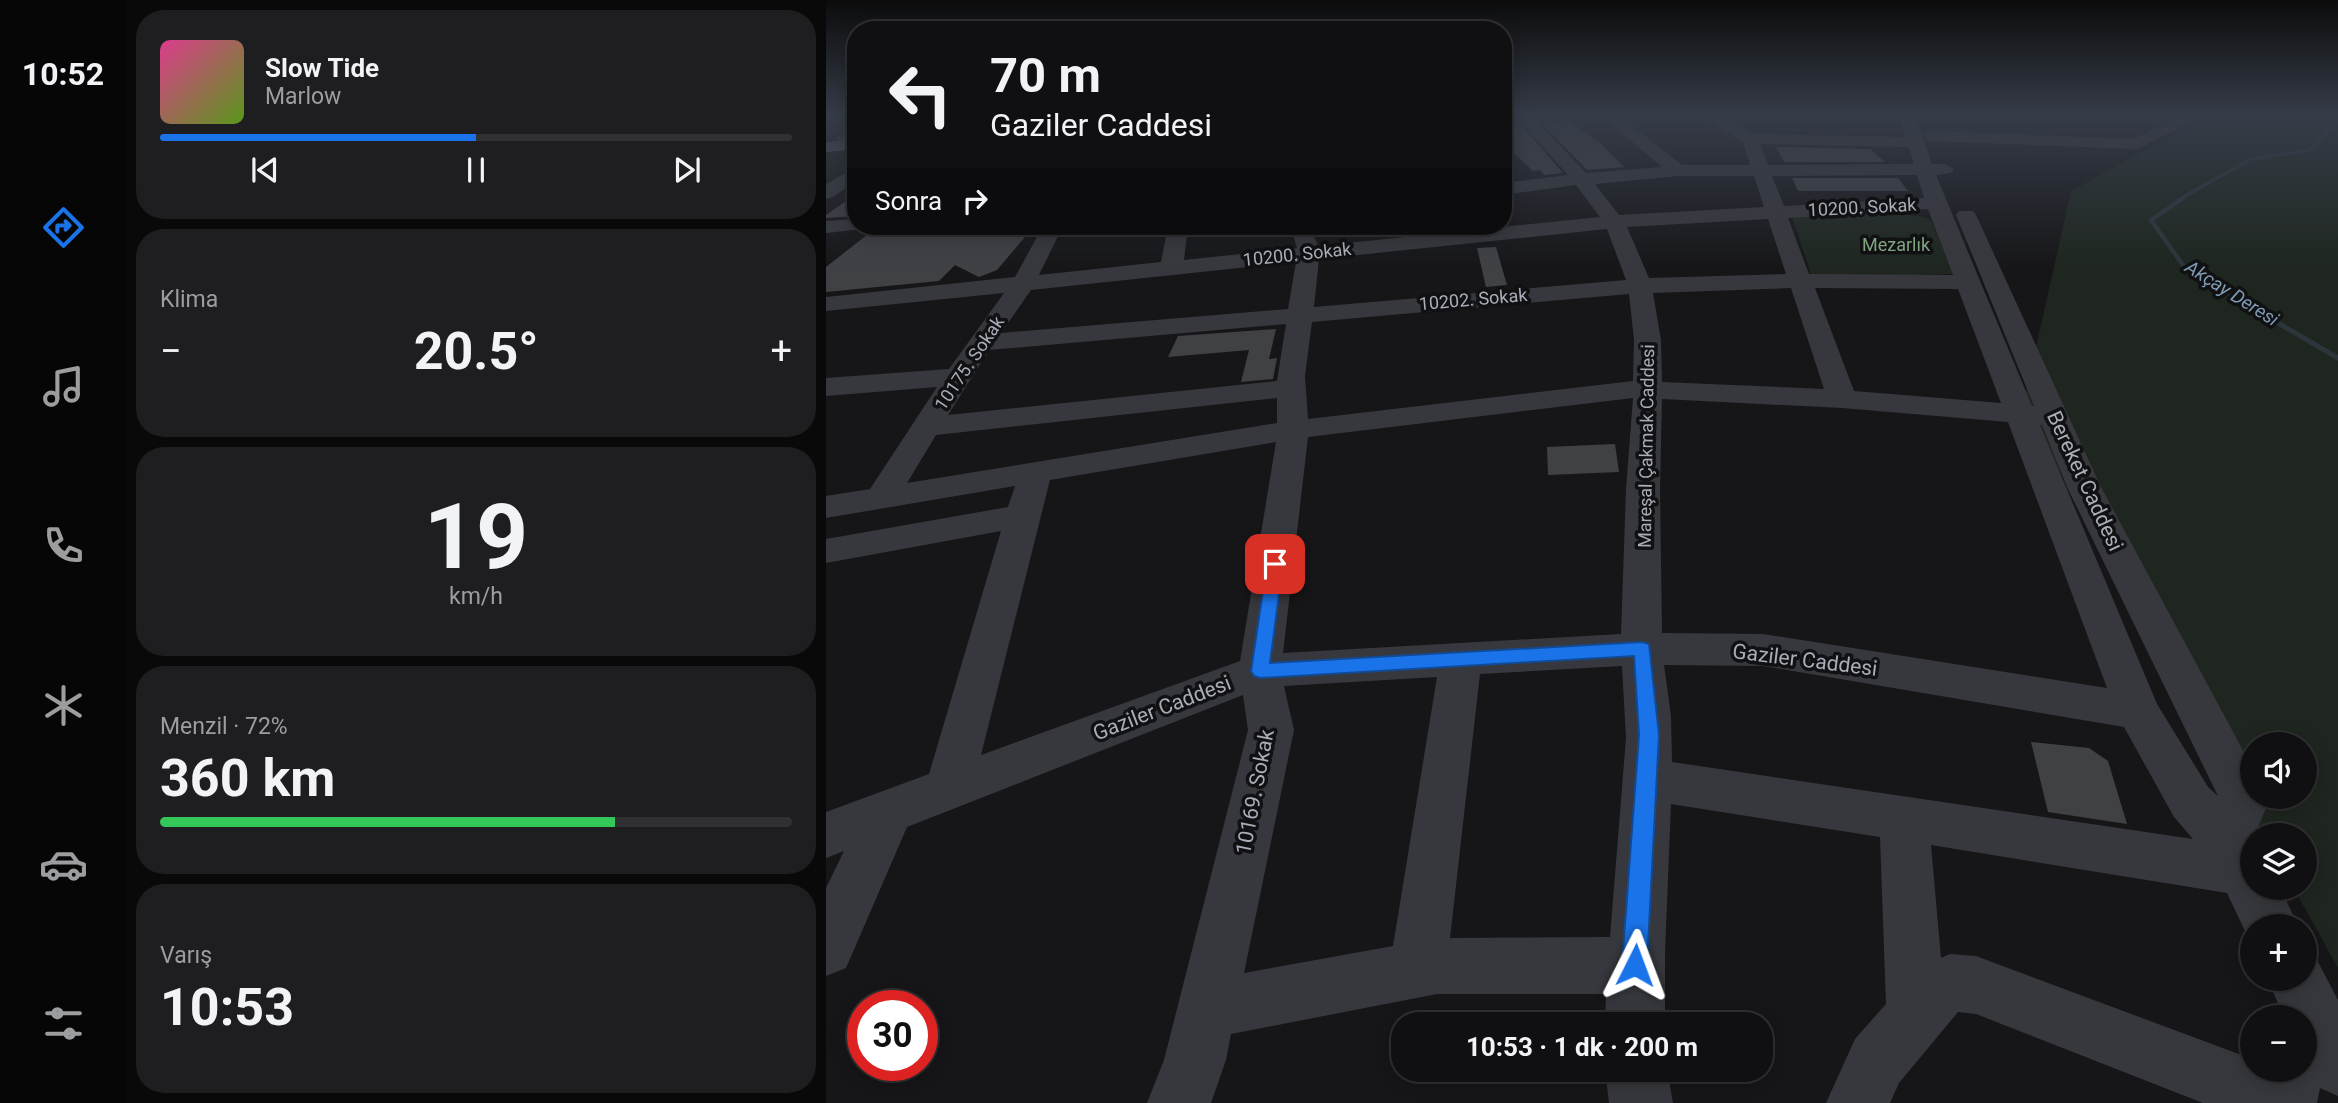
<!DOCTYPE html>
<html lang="tr">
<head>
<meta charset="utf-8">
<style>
	:root { --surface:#101012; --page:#1e1e20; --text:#f1f3f6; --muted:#9c9d9f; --line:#303032; --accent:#1a73e8 }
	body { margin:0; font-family:Roboto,sans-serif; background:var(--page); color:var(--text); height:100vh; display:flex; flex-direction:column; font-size:26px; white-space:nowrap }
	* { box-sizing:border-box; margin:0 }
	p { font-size:23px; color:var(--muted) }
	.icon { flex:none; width:38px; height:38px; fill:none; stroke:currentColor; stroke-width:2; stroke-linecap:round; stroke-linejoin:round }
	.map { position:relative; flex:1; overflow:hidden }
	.details { display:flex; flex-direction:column; gap:10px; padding:10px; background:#09090a; width:700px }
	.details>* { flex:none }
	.top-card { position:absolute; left:21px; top:21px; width:665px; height:214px; border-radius:28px; box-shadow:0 4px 18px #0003,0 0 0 2px var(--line); background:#101012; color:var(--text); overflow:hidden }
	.fabs { position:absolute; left:1414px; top:732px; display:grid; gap:14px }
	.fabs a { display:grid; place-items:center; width:77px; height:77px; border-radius:50%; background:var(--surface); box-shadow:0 4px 18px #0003,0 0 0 2px var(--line); font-size:35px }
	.speed { position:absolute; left:21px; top:990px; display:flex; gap:14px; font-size:35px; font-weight:700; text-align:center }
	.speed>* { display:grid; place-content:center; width:91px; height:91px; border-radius:50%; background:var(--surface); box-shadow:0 4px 18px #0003,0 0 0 2px var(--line); line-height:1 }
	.speed .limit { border:10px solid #d22; background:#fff; color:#111 }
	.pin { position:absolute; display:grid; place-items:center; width:60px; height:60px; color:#fff; margin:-30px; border-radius:14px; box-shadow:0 4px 10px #0006 }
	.me { position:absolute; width:77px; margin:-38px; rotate:3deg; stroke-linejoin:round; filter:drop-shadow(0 0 5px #0008) }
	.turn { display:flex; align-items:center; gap:24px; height:147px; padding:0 28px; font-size:32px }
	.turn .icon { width:91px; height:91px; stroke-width:2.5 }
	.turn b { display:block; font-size:49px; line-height:60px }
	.then { display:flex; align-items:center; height:66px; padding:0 28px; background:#0003; gap:14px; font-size:26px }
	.big { font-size:52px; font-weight:700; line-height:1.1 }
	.details .tile { flex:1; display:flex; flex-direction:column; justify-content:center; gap:10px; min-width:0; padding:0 24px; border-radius:28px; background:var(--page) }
	.details .dial { align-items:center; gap:0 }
	.dial b { font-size:91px; line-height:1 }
	.song { display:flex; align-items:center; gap:21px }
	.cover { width:84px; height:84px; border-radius:10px; background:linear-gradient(135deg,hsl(330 70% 55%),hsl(90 70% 35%)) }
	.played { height:7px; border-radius:4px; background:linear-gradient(90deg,var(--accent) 50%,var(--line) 50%) }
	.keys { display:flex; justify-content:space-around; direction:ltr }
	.heat { display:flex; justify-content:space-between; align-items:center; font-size:38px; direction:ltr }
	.charge { height:10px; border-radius:5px; background:linear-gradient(90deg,#34c759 72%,var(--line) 0) }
	.trip { position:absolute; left:565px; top:1012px; width:382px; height:70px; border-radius:28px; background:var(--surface); box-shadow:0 4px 18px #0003,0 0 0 2px var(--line); font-weight:700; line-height:70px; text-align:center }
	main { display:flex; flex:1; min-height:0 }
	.tab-bar { display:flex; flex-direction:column; width:126px; justify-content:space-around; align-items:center; background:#060607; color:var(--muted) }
	.tab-bar .icon { width:49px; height:49px }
	.tab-bar .active { color:var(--accent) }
	.tab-bar b { font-size:32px; color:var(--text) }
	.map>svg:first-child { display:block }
	.green { fill:#1e261f; fill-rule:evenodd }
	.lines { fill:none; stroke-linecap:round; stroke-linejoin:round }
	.stream-far2 { stroke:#2c353c; stroke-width:3.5 }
	.stream-far1 { stroke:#2c353c; stroke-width:4.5 }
	.stream { stroke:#2c353c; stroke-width:5 }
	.building { fill:#404145 }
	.minor { fill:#37383d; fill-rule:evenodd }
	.major { fill:#53555c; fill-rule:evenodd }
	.route { fill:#1a73e8; stroke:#114b97; stroke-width:2 }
	.labels { text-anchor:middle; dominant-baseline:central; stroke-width:7; stroke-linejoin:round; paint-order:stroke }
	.far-street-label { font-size:18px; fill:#a8adb8; stroke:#111113 }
	.far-park-label { font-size:18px; fill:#7fa381; stroke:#111113 }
	.far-water-label { font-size:19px; font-style:italic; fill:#7f9bb3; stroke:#111113 }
	.street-label { font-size:21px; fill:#a8adb8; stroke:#111113 }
</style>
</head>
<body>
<main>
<nav class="tab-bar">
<b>10:52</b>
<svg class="icon active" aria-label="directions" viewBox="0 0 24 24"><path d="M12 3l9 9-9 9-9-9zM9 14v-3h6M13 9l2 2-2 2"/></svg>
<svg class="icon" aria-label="music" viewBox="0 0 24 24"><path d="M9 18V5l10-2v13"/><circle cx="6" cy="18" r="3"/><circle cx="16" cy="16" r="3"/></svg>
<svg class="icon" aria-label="phone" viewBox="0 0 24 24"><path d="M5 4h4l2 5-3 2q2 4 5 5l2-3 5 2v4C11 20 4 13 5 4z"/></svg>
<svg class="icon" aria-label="climate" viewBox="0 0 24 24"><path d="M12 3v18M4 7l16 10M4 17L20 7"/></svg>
<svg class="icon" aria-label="car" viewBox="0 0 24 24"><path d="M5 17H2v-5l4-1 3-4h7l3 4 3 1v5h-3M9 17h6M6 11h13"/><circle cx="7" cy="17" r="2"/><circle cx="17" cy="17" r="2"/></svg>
<svg class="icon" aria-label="filters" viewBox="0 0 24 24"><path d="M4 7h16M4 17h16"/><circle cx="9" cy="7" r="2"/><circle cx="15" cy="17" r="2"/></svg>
</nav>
<section class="details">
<div class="tile">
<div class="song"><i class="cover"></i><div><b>Slow Tide</b><p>Marlow</p></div></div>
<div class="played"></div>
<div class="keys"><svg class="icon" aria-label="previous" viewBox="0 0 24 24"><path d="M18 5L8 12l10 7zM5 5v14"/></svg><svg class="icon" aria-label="pause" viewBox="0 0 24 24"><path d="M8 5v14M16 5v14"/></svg><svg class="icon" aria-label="next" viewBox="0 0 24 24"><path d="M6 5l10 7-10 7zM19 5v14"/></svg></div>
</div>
<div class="tile"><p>Klima</p>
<div class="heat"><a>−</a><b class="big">20.5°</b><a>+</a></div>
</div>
<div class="tile dial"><b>19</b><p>km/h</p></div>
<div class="tile"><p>Menzil · 72%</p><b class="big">360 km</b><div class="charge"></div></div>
<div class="tile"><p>Varış</p><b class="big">10:53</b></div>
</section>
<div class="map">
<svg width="1512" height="1103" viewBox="0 0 1512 1103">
	<rect width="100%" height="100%" fill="#161618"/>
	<path class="green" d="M1384,115H1512V968L1467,887H1479V835H1437L1197,405L1245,191ZM1426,744H1479V796H1426Z
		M1072,213L1100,218L1106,222L1127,274L990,278L985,275L966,216Z"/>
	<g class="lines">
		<path class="stream-far2" d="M1352,200L1425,159L1484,150L1512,119L1509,115"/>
		<path class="stream-far1" d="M1356,199L1325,220L1359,268L1426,307"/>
		<path class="stream" d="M1423,306L1512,358"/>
	</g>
	<path class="building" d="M677,115L691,127L696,126L737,173L718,175L714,170L707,171L677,143Z
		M743,121L775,144L798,167L761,170L717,124Z
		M950,147L1044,149L1059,162H958Z
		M966,178H1072L1082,191H972Z
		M30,194V216L0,218V215Z
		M205,226L200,231H204L171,270L153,277L129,265L113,281L0,292V267L51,227Z
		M670,247L681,285L660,287L651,248Z
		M450,329L443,359L451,358L447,379L415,382L423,350L342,357L352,336Z
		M789,444L793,472L722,475L721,447Z
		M1205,742L1263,748L1282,761L1301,824L1222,812Z"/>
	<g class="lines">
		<path class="minor" d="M689,115H705L760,173L836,167L775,115H792L856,165H924L917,142L873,115H892L927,134L1080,137L1073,115H1089L1106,164H1119L1128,169L1125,173L1110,175L1206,406H1208L1130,215L1133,211H1147L1150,215L1275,487L1426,767V796H1441L1443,801L1429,835H1426V887H1454L1472,926H1426V946L1401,893L1105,845L1115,958L1124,954L1150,956L1426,1059V1069H1479V1017H1458L1441,978H1479V953L1490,958L1512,1000V1096L1494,1088L1491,1103H1377L1150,1014L1132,1012L1073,1083L1064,1103H1000L1029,1039L1060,1004L1054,837L845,804L839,952V1024H779L780,994H611L405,1034L400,1060L385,1103H321L338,1060L422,730L417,695L81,827L20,968L0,976V888L18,851L0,858V812L103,774L175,531L0,563V539L182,507L189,486L0,518V496L44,489L111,387L0,396V378L123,369L178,293L0,311V297L189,277L217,226H237L213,275L335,262L342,226H362L358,260L471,248L464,226H484L492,246L774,217L750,185L677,195V183L742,175ZM934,144L1083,147L1088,164L942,165ZM1091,175L1098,198L958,206L946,176ZM852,176H928L938,207L793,215L769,184ZM1102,209L1127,275L983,274L962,218ZM942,219L960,274L823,278L801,227ZM781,229L800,280L488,307L493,259ZM470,262L462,309L175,333L205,290ZM965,288L998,389L836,382L835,340L827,293ZM989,288L1132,289L1175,403L1028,391ZM803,294L808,340L807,381L482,419L479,376L486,322ZM460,324L451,381L122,415L163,350ZM451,398V423L81,483L110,435ZM807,398L800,489L795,634L457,653L482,437ZM836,399L1016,408L1182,422L1281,688L937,634L836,633L834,489ZM1214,425H1216L1241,487L1392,796L1382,787L1331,704ZM450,442L414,661L155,755L224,480ZM838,665L937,666L1298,727L1348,817L1367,839L846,762L845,716ZM796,666L800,738L784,937L624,938L654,674ZM611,677L567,946L418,973L468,730L458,686Z
			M1359,115H1379L1311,149L1105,141L1097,136L1105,131L1308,139Z
			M30,126V138L19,142L13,141L11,137Z
			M30,167V181L7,197L0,199V184Z
			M30,219V226H40L37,229L0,233V221Z
			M779,1069H841L847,1103H783Z"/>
		<path class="major" d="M30,139V149L0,152V142Z"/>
	</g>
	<linearGradient id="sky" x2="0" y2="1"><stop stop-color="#0c0c0d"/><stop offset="0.43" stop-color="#363c48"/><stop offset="1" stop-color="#363c48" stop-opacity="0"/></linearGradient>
	<rect width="1512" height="269" fill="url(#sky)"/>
	<path class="route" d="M449,559L457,564L444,663L816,642L823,644L833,735L821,965L817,974L809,977L800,974L796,965L813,735L808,656L434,678L428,676L425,671L441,564Z"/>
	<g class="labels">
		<g class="far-street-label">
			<text transform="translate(1036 207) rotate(-3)">10200. Sokak</text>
			<text transform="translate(471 254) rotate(-6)">10200. Sokak</text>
			<text transform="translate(647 299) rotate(-5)">10202. Sokak</text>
			<text transform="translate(143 363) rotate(-56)">10175. Sokak</text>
			<text transform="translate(820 446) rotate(-89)">Mareşal Çakmak Caddesi</text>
		</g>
		<g class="far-park-label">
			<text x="1070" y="244">Mezarlık</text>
		</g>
		<g class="far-water-label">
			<text transform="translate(1406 293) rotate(32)">Akçay Deresi</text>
		</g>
		<g class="street-label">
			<text transform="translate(1259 481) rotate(65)">Bereket Caddesi</text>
			<text transform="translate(979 660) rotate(7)">Gaziler Caddesi</text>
			<text transform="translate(336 708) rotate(-21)">Gaziler Caddesi</text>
			<text transform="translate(429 792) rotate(-79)">10169. Sokak</text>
		</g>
	</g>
</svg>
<div class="fabs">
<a><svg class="icon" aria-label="sound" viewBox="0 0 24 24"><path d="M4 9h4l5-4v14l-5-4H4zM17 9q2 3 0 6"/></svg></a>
<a><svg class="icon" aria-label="layers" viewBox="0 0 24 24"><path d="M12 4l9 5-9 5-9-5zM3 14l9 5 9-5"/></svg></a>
<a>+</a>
<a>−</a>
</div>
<div class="speed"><div class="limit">30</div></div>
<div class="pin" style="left:449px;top:564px;background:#d93025"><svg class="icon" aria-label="arrive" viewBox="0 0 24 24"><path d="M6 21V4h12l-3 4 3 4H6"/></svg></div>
<svg class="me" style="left:809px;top:965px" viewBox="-20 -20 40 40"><path d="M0-17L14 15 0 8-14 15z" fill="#1a73e8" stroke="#fff" stroke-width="4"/></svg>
<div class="trip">10:53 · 1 dk · 200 m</div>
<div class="top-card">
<div class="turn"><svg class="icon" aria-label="left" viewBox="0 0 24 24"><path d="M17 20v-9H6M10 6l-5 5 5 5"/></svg><div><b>70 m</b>Gaziler Caddesi</div></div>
<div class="then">Sonra<svg class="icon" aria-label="right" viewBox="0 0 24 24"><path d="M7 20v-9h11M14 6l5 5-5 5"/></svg></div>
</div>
</div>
</main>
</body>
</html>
